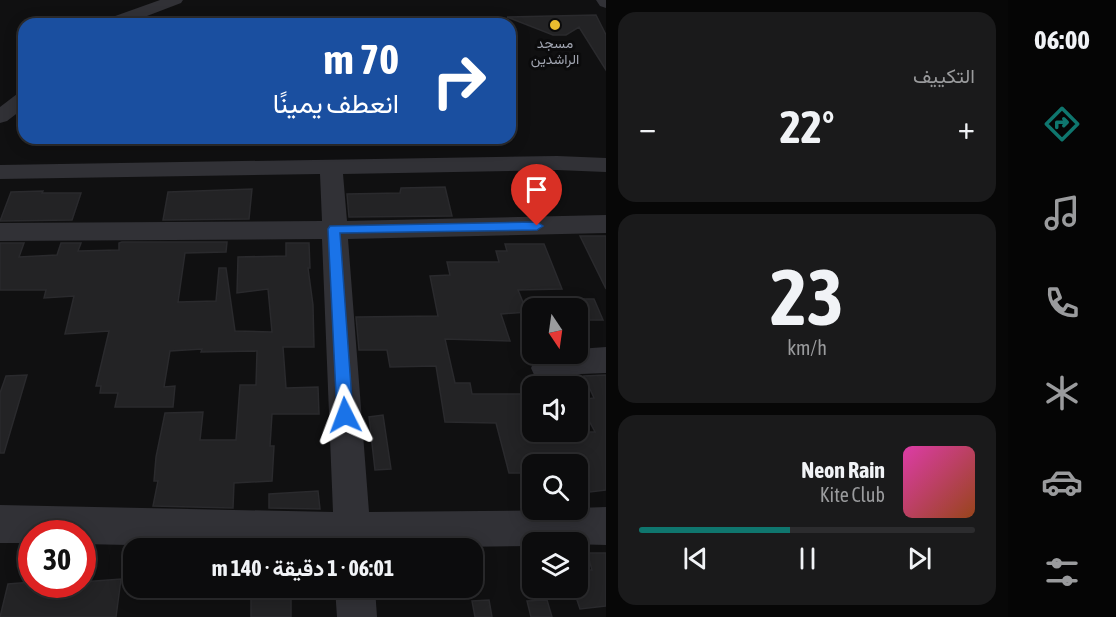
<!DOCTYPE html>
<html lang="ar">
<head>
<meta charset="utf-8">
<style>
	:root { --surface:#0c0c0d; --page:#1a1a1b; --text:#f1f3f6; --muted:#9a9b9d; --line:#2c2c2e; --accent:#0f766e }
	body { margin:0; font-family:"Asap Condensed",Vazirmatn,sans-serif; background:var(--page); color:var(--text); direction:rtl; height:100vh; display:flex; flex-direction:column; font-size:22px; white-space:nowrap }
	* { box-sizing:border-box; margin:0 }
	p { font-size:20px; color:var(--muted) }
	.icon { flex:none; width:33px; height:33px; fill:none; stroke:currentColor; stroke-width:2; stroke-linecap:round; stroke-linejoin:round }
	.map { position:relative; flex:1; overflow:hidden; direction:ltr }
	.sheet { display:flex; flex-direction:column; gap:12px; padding:12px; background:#070707; width:402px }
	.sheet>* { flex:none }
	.top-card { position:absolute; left:18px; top:18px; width:498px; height:126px; border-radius:18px; box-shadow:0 3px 15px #0003,0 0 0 2px var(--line); direction:rtl; background:#1a4fa0; color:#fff; overflow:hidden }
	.needle { width:39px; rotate:167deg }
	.buttons { position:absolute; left:522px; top:298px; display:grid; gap:12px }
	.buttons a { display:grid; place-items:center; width:66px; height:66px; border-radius:12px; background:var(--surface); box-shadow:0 3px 15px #0003,0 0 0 2px var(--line); font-size:30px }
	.speed { position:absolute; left:18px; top:520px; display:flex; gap:12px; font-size:30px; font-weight:700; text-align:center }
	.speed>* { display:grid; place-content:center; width:78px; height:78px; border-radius:50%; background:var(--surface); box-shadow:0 3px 15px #0003,0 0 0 2px var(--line); line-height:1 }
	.speed .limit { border:9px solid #d22; background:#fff; color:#111 }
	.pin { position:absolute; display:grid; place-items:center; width:51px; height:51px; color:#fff; margin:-62px -26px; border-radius:50% 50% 50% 0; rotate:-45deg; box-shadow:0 0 6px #0007 }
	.pin .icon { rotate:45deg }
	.me { position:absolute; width:66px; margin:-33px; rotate:357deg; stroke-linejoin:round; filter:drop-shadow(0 0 4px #0008) }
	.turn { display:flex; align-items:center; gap:21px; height:126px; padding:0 18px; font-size:27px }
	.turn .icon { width:78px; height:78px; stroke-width:2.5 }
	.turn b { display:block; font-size:42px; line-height:51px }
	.big { font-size:45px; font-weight:700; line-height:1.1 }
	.sheet .card { flex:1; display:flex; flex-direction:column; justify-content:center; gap:9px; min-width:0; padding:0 21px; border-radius:18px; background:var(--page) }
	.sheet .dial { align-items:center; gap:0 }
	.dial b { font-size:78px; line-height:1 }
	.song { display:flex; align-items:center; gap:18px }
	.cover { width:72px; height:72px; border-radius:9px; background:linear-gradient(135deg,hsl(320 70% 55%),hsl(20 70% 35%)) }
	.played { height:6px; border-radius:3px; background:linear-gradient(90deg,var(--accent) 45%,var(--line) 45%) }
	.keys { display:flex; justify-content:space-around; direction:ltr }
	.heat { display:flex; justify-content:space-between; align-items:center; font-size:33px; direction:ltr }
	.trip { position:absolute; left:123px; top:538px; width:360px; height:60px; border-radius:18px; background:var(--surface); box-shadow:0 3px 15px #0003,0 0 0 2px var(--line); font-weight:700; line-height:60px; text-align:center; direction:rtl }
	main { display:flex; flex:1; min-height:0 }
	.dock { display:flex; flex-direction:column; width:108px; justify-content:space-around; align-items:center; background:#050505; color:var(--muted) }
	.dock .icon { width:42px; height:42px }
	.dock .on { color:var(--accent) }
	.dock b { font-size:27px; color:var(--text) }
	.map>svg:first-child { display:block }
	.building { fill:#232325; stroke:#2a2a2d; stroke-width:1.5 }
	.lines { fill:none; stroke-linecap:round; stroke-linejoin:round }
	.minor { fill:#313136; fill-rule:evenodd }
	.route { fill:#1a73e8; stroke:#114b97; stroke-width:1.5 }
	.poi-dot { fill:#e9bc2f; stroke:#0b0b0c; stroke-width:2 }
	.labels { text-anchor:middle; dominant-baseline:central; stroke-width:6; stroke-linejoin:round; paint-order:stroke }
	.far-poi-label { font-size:14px; fill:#a1a5b1; stroke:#0b0b0c }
</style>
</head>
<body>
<main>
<nav class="dock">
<b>06:00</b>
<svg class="icon on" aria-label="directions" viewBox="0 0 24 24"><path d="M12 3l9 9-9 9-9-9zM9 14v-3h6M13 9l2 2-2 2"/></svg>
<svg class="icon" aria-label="music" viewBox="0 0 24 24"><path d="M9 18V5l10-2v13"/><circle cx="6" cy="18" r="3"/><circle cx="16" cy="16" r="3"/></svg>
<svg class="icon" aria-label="phone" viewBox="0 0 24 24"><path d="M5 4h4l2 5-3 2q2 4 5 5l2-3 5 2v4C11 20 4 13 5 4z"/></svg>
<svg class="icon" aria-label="climate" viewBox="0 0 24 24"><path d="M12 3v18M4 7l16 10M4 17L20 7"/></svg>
<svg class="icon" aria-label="car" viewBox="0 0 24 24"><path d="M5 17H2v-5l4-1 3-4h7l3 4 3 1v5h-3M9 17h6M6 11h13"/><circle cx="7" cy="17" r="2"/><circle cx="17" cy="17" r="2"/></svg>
<svg class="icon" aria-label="filters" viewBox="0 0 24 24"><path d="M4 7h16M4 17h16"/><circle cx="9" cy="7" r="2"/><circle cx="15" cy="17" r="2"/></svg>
</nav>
<section class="sheet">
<div class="card"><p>التكييف</p>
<div class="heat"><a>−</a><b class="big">22°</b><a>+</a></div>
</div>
<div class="card dial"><b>23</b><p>km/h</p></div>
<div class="card">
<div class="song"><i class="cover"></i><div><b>Neon Rain</b><p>Kite Club</p></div></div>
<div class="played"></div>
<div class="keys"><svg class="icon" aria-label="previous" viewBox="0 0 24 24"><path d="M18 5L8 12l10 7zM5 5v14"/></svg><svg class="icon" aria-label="pause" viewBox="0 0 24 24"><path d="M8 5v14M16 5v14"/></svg><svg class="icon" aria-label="next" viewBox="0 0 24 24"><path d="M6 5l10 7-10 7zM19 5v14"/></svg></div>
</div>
</section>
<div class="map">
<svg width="606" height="617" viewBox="0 0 606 617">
	<rect width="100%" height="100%" fill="#101011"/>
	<path class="building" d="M596,15L606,35V70L579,27L566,35H553L507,17Z
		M445,187L452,216L349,217L347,194L400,193L401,188Z
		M252,189L249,219L163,220L168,192Z
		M43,191L42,193H81L72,220L0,221L11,192Z
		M580,236H606V289Z
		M122,242H227L226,252L185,253L178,302L216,301L219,268H226L235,331L272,332L268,289L237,293L238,257L286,256V243H309L310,268H308L313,305L314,347H283L286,388L318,387L319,414H272L270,446H274L272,481L234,483L233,508L153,506L158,481H154L156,457L165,413L203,412L200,440H236L240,385H256L257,351L201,352L202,349L170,351L164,387L175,386L173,407H115L118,393H100L101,386H96L109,331L65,334L74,296L44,298L46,290H0V243H24L19,257L57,255L61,243H81L78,251L119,250V243Z
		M505,244H544L562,289L518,290L527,312L501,314L510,341L445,339L455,383H470L472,394H532V432H595L578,400L594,398L584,376L606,375V490L590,492L580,465H532V473H509L496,423L445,422L436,366L390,367L387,350H359L356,317L438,316L430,276L450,275L447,262H499L496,251H507Z
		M578,299H594L603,320H578Z
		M27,375L4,453H0V393L6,376Z
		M383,415L391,469L375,470L369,417Z
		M318,491L320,509L269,508V494Z
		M587,553H606V606L580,609L573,588H578V570H592Z
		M121,579L116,617H0L8,584L32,582V585H82V582Z
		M291,598V617H251V599Z
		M489,600L492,617H475L472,601Z
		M547,600L552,617H531L527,601Z"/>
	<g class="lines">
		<path class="minor" d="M160,0H183L181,3L126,24H101L104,20Z
			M596,0H606V8L600,6Z
			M24,92V108L7,121L0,123V107L17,94Z
			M557,156L606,158V172L557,170L343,174L347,221L606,215V233L348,239L369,512L578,510V508L606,507V545L532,543V546L318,549L82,544V534H32V543H0V505L333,512L322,239L0,241V223L322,221L320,174L0,179V165Z
			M606,347V373L581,374L546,381L535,377L531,368L535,359L550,354H578V349Z
			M335,588H375L377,617H337Z"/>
	</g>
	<path class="route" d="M537,222L543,226L537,230L340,233L353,415L351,420L345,422L340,420L337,415L328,229L330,226Z"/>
	<circle class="poi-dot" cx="555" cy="25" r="6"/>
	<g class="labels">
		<g class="far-poi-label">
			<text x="555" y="43">مسجد<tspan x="555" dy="16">الراشدين</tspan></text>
		</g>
	</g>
</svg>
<div class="buttons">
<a><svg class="needle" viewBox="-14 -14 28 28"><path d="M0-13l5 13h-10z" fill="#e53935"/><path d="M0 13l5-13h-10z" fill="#9a9b9d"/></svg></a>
<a><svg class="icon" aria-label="sound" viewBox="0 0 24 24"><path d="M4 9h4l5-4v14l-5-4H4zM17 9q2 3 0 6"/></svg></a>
<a><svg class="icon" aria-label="search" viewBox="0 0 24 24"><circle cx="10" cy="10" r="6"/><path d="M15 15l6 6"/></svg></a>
<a><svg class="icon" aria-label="layers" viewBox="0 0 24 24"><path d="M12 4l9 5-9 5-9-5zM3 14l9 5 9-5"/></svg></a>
</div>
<div class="speed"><div class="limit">30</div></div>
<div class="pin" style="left:537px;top:226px;background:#d93025"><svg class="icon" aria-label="arrive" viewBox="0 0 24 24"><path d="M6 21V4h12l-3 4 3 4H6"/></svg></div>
<svg class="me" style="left:345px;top:415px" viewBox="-20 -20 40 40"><path d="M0-17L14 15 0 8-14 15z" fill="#1a73e8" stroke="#fff" stroke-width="4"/></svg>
<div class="trip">06:01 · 1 دقيقة · 140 m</div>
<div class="top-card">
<div class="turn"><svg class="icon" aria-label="right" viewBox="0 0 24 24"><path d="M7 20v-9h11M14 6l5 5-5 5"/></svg><div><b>70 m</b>انعطف يمينًا</div></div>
</div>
</div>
</main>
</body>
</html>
